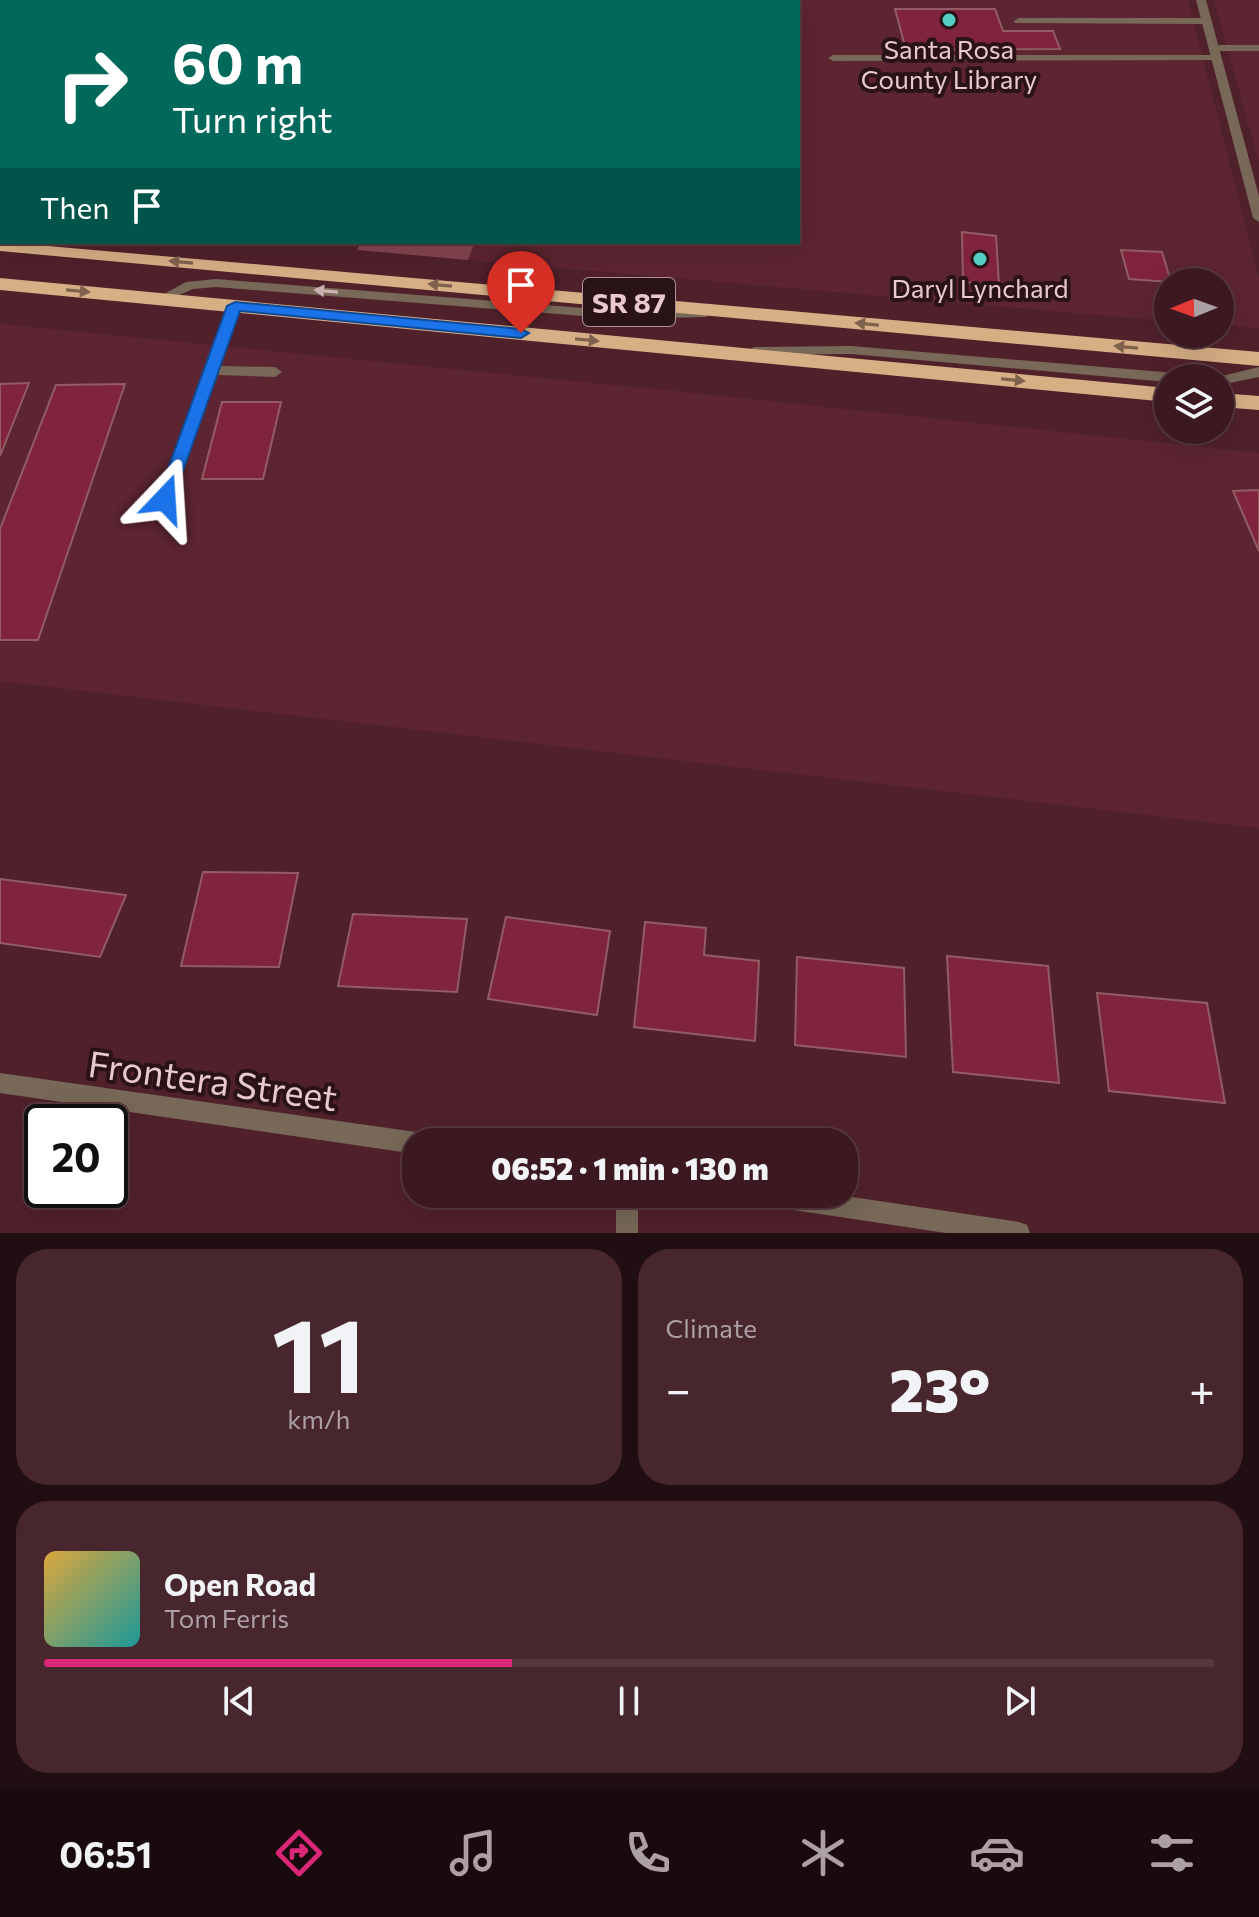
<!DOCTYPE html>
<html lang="en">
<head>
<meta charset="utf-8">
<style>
	:root { --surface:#3c1920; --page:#47262d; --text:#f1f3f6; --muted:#aca0a5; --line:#55383e; --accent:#db2777 }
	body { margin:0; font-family:Commissioner,sans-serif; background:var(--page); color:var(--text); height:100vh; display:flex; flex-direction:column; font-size:30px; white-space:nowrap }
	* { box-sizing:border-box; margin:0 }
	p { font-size:26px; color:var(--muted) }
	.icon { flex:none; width:44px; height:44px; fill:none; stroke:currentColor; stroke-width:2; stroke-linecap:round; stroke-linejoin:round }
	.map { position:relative; height:1233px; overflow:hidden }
	.sheet { display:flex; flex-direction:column; gap:16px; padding:16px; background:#210e12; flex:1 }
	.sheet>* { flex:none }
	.top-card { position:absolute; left:0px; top:0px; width:800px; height:244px; box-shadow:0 8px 32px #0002,0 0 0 2px var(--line); background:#00695c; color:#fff; overflow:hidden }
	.needle { width:52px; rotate:269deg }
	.controls { position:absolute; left:1154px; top:268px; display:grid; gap:16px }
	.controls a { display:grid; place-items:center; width:80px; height:80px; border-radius:50%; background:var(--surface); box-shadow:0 8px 32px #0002,0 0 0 2px var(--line); font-size:40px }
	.speed { position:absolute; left:24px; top:1104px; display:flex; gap:16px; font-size:40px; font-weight:700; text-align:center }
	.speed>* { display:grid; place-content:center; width:104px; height:104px; border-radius:50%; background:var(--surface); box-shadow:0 8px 32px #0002,0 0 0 2px var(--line); line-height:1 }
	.speed .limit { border:4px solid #111; border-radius:12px; background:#fff; color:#111 }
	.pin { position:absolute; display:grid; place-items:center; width:68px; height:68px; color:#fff; margin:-82px -34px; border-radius:50% 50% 50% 0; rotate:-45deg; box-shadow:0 0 8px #0007 }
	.pin .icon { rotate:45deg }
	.me { position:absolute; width:88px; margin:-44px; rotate:20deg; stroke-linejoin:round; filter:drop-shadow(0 0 6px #0008) }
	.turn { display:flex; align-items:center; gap:28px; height:168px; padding:0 40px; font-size:36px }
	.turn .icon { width:104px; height:104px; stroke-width:2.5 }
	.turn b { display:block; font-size:56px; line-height:68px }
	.then { display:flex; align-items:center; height:76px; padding:0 40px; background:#0003; gap:16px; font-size:30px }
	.big { font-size:60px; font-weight:800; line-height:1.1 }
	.sheet .tile { flex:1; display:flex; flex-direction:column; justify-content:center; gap:12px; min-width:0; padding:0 28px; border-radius:32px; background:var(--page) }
	.sheet .dial { align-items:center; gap:0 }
	.dial b { font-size:104px; line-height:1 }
	.song { display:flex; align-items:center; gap:24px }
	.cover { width:96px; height:96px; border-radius:12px; background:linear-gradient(135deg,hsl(40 70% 55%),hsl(180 70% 35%)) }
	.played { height:8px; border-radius:4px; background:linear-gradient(90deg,var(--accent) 40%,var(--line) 40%) }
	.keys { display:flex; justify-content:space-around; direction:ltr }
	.heat { display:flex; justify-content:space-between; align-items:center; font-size:44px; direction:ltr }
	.sheet .tiles { flex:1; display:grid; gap:16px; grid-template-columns:1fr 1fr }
	.tile:last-child { grid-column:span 2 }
	.trip { position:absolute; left:402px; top:1128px; width:456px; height:80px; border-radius:32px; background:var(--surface); box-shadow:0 8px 32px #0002,0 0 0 2px var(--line); font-weight:800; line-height:80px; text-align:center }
	.tabs { display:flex; height:128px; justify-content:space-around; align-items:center; background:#180a0d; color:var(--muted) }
	.tabs .icon { width:56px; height:56px }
	.tabs .selected { color:var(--accent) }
	.tabs b { font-size:36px; color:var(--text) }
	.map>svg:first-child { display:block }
	.built { fill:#5d2531 }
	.green { fill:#844551 }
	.building { fill:#80233c; stroke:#925c65; stroke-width:2 }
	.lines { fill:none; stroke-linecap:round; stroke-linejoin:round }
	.lane { fill:#776857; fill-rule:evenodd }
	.street { fill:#776857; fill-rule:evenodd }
	.highway { fill:#d6af85; fill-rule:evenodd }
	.oneway { fill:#80614e }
	.oneway2 { fill:#ccb1b0 }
	.route { fill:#1a73e8; stroke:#114b97; stroke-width:2 }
	.poi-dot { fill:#55cec5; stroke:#291317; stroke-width:3 }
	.labels { text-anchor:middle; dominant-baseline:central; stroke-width:8; stroke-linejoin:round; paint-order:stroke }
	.far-poi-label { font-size:26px; fill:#e9c9cd; stroke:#291317 }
	.shield { fill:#291317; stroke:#af9296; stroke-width:2 }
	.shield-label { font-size:28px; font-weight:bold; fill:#e9c9cd }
	.near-street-label { font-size:36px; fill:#e9c9cd; stroke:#291317 }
</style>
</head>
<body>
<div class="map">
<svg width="1259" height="1233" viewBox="0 0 1259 1233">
	<rect width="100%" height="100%" fill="#50212b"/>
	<path class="built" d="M646,0H1188L1259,279V328L1220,325V282H1168V321L468,260L475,242H798V2H639Z
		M1214,0H1259V162L1214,1Z
		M0,324L674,391L1259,453V828L0,681Z"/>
	<path class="green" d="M68,0H646L54,2Z
		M361,242H475L468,260L357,250Z"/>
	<path class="building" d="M895,9H995L1003,31H1053L1060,49L906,50Z
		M962,232L996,236L999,285L963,282Z
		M1121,250L1162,252L1171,282L1129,279Z
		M29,383L0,456V384Z
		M125,384L38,640H0V529L56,385Z
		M222,402H281L263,479H202Z
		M1259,490V551L1233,491Z
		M203,872L298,873L279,967L181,966Z
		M0,879L126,895L100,957L0,943Z
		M353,914L467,919L457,992L338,986Z
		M506,917L610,931L597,1015L488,999Z
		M645,922L706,928L704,955L759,961L755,1041L634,1027Z
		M947,956L1048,966L1059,1083L953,1072Z
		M797,957L904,968L906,1057L795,1045Z
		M1097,993L1207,1003L1225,1103L1109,1091Z"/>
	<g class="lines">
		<path class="lane" d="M1019,18H1207L1212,21L1207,24L1015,23L1014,21Z
			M1259,45V51H1214L1209,48L1214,45Z
			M1216,55L1220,56V60L833,61L828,58L833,55Z
			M0,149H2V155H0Z
			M0,184H2V192H0Z
			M235,302L241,306L220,366L275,367L282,372L275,377L217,375L172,499L170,503H160L158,499L229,306Z"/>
		<path class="street" d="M1196,0H1206L1259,196V222L1253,218Z
			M216,279L621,311L706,309L713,313L706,317L621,319L216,287L193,289L161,303L155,299L186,282Z
			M851,346L1175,373L1182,378H1168V382L851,354L754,355L747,351L754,347Z
			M1259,367V377L1220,385V378H1214Z
			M0,1073L416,1132L423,1136L426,1142H416V1154L0,1093Z
			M616,1194H638V1233H616Z
			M749,1194H832L1019,1222L1027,1225L1030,1233H946L760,1205L752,1202Z"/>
		<path class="highway" d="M0,239L2,242L1259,352V366L0,251Z
			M0,278L1168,388V402L0,290Z
			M1220,393L1259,396V410L1220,407Z"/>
	</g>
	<defs><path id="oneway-solid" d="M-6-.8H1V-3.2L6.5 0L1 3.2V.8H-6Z" transform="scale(2)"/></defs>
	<g class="oneway">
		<use href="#oneway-solid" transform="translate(181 262) rotate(-175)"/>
		<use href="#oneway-solid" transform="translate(440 285) rotate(-175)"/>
		<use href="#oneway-solid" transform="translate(78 291) rotate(5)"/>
		<use href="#oneway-solid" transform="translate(867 324) rotate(-175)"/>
		<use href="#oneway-solid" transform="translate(587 340) rotate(5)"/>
		<use href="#oneway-solid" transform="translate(1126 347) rotate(-175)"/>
		<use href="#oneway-solid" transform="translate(1013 380) rotate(5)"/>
	</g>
	<use class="oneway2" href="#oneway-solid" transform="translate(326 291) rotate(-175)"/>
	<path class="route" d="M235,302L521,329L529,333L521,338L240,311L173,499L165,505L159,503L157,499L227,306Z"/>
	<g class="poi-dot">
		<circle cx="949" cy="20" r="8"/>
		<circle cx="980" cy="259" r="8"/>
	</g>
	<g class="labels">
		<g class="far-poi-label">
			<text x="949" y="48">Santa Rosa<tspan x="949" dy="30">County Library</tspan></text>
			<text x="980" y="287">Daryl Lynchard</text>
		</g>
		<rect class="shield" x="583" y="278" width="92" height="48" rx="6"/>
		<g class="shield-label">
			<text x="629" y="302">SR 87</text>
		</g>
		<g class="near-street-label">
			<text transform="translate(213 1079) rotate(8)">Frontera Street</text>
		</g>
	</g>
</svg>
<div class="controls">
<a><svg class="needle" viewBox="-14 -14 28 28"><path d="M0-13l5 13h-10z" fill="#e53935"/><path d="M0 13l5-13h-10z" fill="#aca0a5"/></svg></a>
<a><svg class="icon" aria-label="layers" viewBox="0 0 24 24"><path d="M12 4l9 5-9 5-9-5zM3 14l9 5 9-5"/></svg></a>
</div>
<div class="speed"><div class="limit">20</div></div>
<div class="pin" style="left:521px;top:333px;background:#d93025"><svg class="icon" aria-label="arrive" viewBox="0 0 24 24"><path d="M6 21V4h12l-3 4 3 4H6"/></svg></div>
<svg class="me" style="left:165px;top:499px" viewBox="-20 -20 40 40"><path d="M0-17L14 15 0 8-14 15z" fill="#1a73e8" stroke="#fff" stroke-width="4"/></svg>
<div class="trip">06:52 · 1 min · 130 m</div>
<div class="top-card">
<div class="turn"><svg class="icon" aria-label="right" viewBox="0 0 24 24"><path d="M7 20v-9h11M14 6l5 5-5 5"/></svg><div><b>60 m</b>Turn right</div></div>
<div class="then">Then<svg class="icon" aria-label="arrive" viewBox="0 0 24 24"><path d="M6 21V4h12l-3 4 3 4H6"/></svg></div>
</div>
</div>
<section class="sheet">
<div class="tiles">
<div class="tile dial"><b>11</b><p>km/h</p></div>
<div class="tile"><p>Climate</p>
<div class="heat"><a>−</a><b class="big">23°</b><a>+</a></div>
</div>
<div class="tile">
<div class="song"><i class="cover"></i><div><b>Open Road</b><p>Tom Ferris</p></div></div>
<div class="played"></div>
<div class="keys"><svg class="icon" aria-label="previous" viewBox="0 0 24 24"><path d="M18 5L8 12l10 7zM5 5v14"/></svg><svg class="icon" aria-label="pause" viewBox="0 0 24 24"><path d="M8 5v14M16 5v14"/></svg><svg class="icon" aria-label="next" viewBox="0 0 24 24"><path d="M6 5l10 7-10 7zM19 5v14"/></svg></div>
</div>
</div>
</section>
<nav class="tabs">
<b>06:51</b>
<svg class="icon selected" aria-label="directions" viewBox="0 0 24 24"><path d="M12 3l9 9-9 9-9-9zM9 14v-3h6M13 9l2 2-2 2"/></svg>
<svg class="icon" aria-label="music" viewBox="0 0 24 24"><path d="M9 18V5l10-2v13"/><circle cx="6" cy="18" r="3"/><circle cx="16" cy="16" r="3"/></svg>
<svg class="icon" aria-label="phone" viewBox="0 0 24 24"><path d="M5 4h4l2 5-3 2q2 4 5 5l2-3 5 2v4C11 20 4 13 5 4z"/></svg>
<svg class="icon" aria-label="climate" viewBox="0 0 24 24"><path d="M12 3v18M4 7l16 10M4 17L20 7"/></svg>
<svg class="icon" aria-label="car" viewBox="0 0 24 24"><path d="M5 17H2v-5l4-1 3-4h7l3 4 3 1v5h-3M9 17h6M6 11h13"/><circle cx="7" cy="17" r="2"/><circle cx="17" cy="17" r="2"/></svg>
<svg class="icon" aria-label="filters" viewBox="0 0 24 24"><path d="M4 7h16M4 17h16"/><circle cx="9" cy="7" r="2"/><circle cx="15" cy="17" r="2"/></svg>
</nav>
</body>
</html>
